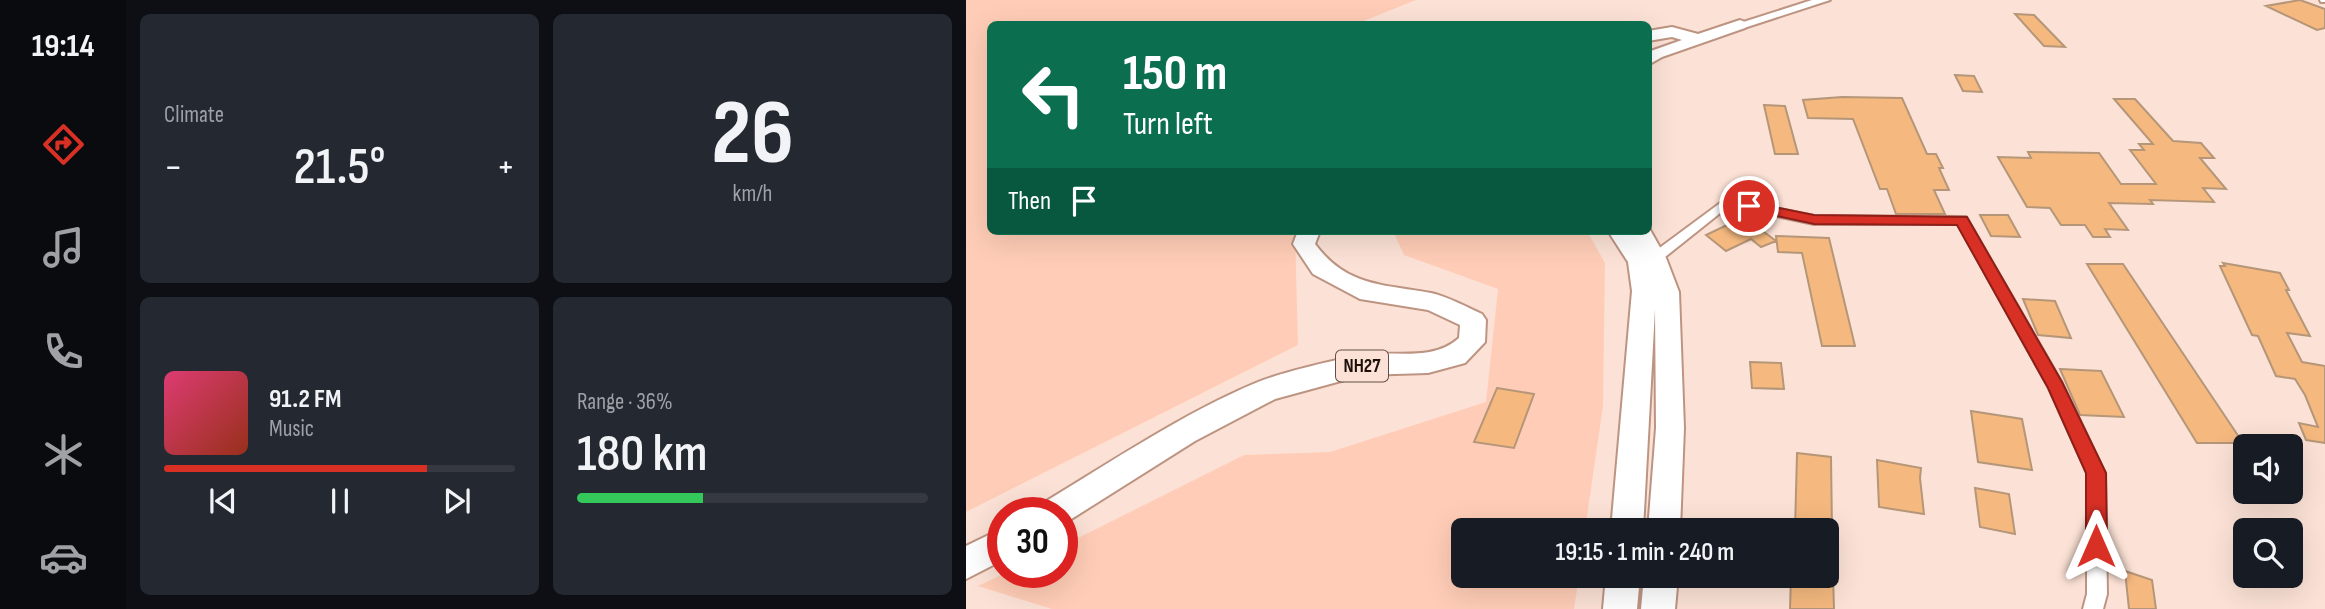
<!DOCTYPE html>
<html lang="en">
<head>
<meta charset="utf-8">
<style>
	:root { --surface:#171b24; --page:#242831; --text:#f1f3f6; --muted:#9ea1a6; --line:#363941; --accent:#d93025 }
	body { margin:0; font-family:"Sofia Sans Condensed",sans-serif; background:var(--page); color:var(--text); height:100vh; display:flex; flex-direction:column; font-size:26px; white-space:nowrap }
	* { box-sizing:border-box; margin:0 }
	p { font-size:23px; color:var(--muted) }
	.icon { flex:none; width:38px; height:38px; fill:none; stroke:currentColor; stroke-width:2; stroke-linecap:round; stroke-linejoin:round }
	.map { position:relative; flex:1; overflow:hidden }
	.side { display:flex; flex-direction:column; gap:14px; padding:14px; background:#0d0f14; width:840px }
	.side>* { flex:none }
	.banner { position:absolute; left:21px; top:21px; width:665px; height:214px; border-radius:10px; box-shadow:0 7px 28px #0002; background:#0b6e4f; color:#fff; overflow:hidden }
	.tools { position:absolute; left:1267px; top:434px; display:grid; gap:14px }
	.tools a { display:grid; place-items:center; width:70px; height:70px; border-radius:10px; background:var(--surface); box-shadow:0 7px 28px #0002; font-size:35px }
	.speed { position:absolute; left:21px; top:497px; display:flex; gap:14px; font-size:35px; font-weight:700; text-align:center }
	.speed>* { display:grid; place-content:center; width:91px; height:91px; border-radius:50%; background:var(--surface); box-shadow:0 7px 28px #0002; line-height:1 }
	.speed .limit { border:10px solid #d22; background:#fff; color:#111 }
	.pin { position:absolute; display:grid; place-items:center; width:60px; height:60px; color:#fff; margin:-30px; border:4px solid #fff; border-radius:50%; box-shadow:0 2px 7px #0007 }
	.me { position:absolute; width:77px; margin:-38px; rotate:0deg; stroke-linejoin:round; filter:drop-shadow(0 0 5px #0008) }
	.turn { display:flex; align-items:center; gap:24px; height:147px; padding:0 21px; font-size:32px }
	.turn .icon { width:91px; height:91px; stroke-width:2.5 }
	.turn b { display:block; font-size:49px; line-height:60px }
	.then { display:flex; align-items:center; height:66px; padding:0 21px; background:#0003; gap:14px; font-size:26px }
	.big { font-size:52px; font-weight:600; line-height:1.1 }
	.side .card { flex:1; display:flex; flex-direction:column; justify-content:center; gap:10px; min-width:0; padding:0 24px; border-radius:10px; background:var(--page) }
	.side .dial { align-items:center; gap:0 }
	.dial b { font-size:91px; line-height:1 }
	.song { display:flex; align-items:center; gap:21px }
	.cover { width:84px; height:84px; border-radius:10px; background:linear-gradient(135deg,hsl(340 70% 55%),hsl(10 70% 35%)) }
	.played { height:7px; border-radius:4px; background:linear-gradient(90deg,var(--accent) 75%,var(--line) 75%) }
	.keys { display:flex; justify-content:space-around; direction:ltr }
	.heat { display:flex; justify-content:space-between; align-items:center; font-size:38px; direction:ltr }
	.charge { height:10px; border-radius:5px; background:linear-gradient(90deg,#34c759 36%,var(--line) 0) }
	.side .tiles { flex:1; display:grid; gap:14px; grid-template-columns:repeat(2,1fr) }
	.trip { position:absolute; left:485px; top:518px; width:388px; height:70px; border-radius:10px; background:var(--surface); box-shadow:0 7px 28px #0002; font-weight:600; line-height:70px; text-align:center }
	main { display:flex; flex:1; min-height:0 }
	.tabs { display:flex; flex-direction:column; width:126px; justify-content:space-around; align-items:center; background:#090b0e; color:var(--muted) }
	.tabs .icon { width:49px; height:49px }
	.tabs .active { color:var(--accent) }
	.tabs b { font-size:32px; color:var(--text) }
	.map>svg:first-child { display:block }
	.green { fill:#ffcdb7 }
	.building { fill:#f5b97f; stroke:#b69678; stroke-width:2 }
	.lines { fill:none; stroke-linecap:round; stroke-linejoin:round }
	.street-casing { stroke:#bd9482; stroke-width:4 }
	.secondary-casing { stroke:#bd9482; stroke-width:4 }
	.highway-casing { stroke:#bd9482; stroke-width:4 }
	.street { fill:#fff; fill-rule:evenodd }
	.secondary { fill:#fff; fill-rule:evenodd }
	.highway { fill:#fff; fill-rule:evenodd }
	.route { fill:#d93025; stroke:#8d1f18; stroke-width:2 }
	.labels { text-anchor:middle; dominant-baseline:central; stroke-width:6; stroke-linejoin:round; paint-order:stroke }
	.shield { fill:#fce2d6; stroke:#614e46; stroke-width:2 }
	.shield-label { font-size:19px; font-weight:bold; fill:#1e0f09 }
</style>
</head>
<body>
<main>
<nav class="tabs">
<b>19:14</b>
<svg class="icon active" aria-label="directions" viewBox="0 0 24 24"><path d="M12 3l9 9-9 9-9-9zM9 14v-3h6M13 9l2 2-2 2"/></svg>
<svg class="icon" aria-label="music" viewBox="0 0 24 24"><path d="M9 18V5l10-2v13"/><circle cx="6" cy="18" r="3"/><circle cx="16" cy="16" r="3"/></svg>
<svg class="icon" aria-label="phone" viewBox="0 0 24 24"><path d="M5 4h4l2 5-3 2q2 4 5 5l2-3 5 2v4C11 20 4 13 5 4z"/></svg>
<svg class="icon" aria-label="climate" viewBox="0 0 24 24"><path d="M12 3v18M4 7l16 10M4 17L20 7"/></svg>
<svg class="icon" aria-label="car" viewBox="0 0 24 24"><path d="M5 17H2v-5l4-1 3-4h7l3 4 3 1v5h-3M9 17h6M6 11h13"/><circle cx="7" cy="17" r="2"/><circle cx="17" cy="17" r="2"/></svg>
</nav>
<section class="side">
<div class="tiles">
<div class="card"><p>Climate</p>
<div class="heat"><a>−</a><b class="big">21.5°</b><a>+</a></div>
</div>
<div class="card dial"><b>26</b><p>km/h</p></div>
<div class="card">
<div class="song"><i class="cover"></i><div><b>91.2 FM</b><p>Music</p></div></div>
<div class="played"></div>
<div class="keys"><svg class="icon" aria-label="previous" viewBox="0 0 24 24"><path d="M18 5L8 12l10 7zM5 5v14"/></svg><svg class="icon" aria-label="pause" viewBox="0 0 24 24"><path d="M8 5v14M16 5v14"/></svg><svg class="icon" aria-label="next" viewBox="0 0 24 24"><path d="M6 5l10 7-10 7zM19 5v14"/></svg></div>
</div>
<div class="card"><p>Range · 36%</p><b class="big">180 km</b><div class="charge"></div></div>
</div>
</section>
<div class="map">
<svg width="1359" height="609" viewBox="0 0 1359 609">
	<rect width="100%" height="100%" fill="#fce2d6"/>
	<path class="green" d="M0,0H450L390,24H24V231H329L332,345L0,512Z
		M427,231H621L639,263L637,406L619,530H497V576H613L608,609H86L12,586L41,572H96V546L278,455L364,452L520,402L532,289L438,255Z"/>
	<path class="building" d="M1334,0L1359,9V28L1351,30L1300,6Z
		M1049,14L1068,15L1099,47L1078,46Z
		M989,75L1008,76L1016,92L997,91Z
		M876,97L936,98L961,154H970L977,168H973L983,190H968L979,214H930L921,189H914L887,119L842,118L837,100Z
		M1148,99H1169L1207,141L1235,143L1248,158H1234L1260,189L1237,188L1248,202L1184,200L1187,204L1143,203L1162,230L1139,229L1144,237H1127L1119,225H1095L1084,208L1061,207L1032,157L1065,158L1062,152L1133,153L1155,184H1190L1164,150H1178L1173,144H1187Z
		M798,105L819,106L832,154H809Z
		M1014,215H1042L1054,237L1025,236Z
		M778,217L810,241L795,247L785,239L760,251L740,235Z
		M810,236L863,238L889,346H856L836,253L812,252Z
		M1257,263L1314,273L1323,290H1320L1344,336L1321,333L1336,362L1359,366V443L1340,440L1333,423L1352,427L1339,395L1329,379L1310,376L1292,336L1286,335L1254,266H1259Z
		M1121,264H1157L1277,443H1231Z
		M1057,299L1089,301L1105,338L1072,335Z
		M784,362L815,363L818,389L786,388Z
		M1094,369L1135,371L1158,417L1114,415Z
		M531,388L568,394L548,448L508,442Z
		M1005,411L1056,419L1066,470L1012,462Z
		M831,453L865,457L866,530H829Z
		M911,460L955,468L954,478L958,514L913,507Z
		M1009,488L1043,494L1049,534L1014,527Z
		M1159,571L1186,580L1190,609H1163Z
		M825,576H867L868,609H824Z"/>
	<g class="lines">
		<defs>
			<path id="street" d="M1354,0H1359V2H1355Z
				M761,198L848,216L1000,217L1096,383L1139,473L1141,594L1137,609H1117L1121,594V473L1083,388L992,224H848L763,206L694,261H684L682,258L684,255Z"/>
			<path id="secondary" d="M846,0H864L778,28L768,25Z"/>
			<path id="highway" d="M774,20L779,22L782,25L779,28L696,57L682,65V52L716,40L706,37L682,41V31L706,27L732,34Z
				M683,228L700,258L713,292L718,428L714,530H682L690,428L689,309L677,530H645L666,291L662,262L642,231H682Z
				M332,231H354L349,244C381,287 417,284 465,293C483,297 500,307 516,314L520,320L519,342L499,363L462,373L397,375L309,399L229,441L99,523L96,524V513H72L77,503C145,462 219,412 292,382C317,372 368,360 396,355C429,350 466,362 493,338L494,325L462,310L394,299L347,274L327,244Z
				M37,528V560L0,579V546Z
				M640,576H674L671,609H637Z
				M678,576H712L709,609H675Z"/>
		</defs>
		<use href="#street" class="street-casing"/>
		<use href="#secondary" class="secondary-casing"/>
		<use href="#highway" class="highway-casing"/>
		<use href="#street" class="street"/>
		<use href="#secondary" class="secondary"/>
		<use href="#highway" class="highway"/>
	</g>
	<path class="route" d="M783,202L848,215L1001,217L1096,382L1140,473L1141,546L1138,553L1130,556L1123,553L1120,546V473L1082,388L991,225L848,224L778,209V203Z"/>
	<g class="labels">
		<rect class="shield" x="370" y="350.5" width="52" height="31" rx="5"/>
		<g class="shield-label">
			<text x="396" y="366">NH27</text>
		</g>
	</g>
</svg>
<div class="tools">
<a><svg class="icon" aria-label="sound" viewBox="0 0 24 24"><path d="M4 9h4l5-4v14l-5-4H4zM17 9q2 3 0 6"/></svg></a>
<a><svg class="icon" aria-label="search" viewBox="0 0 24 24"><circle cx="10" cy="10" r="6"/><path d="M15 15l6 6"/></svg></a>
</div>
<div class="speed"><div class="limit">30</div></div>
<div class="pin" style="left:783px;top:206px;background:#d93025"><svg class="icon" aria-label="arrive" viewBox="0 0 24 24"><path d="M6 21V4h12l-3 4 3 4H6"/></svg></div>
<svg class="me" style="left:1130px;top:546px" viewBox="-20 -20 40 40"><path d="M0-17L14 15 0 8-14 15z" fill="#d93025" stroke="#fff" stroke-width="4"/></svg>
<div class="trip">19:15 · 1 min · 240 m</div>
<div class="banner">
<div class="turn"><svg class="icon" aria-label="left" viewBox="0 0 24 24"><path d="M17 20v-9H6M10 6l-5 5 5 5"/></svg><div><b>150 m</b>Turn left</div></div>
<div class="then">Then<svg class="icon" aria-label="arrive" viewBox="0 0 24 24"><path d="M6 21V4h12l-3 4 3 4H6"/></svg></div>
</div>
</div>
</main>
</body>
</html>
